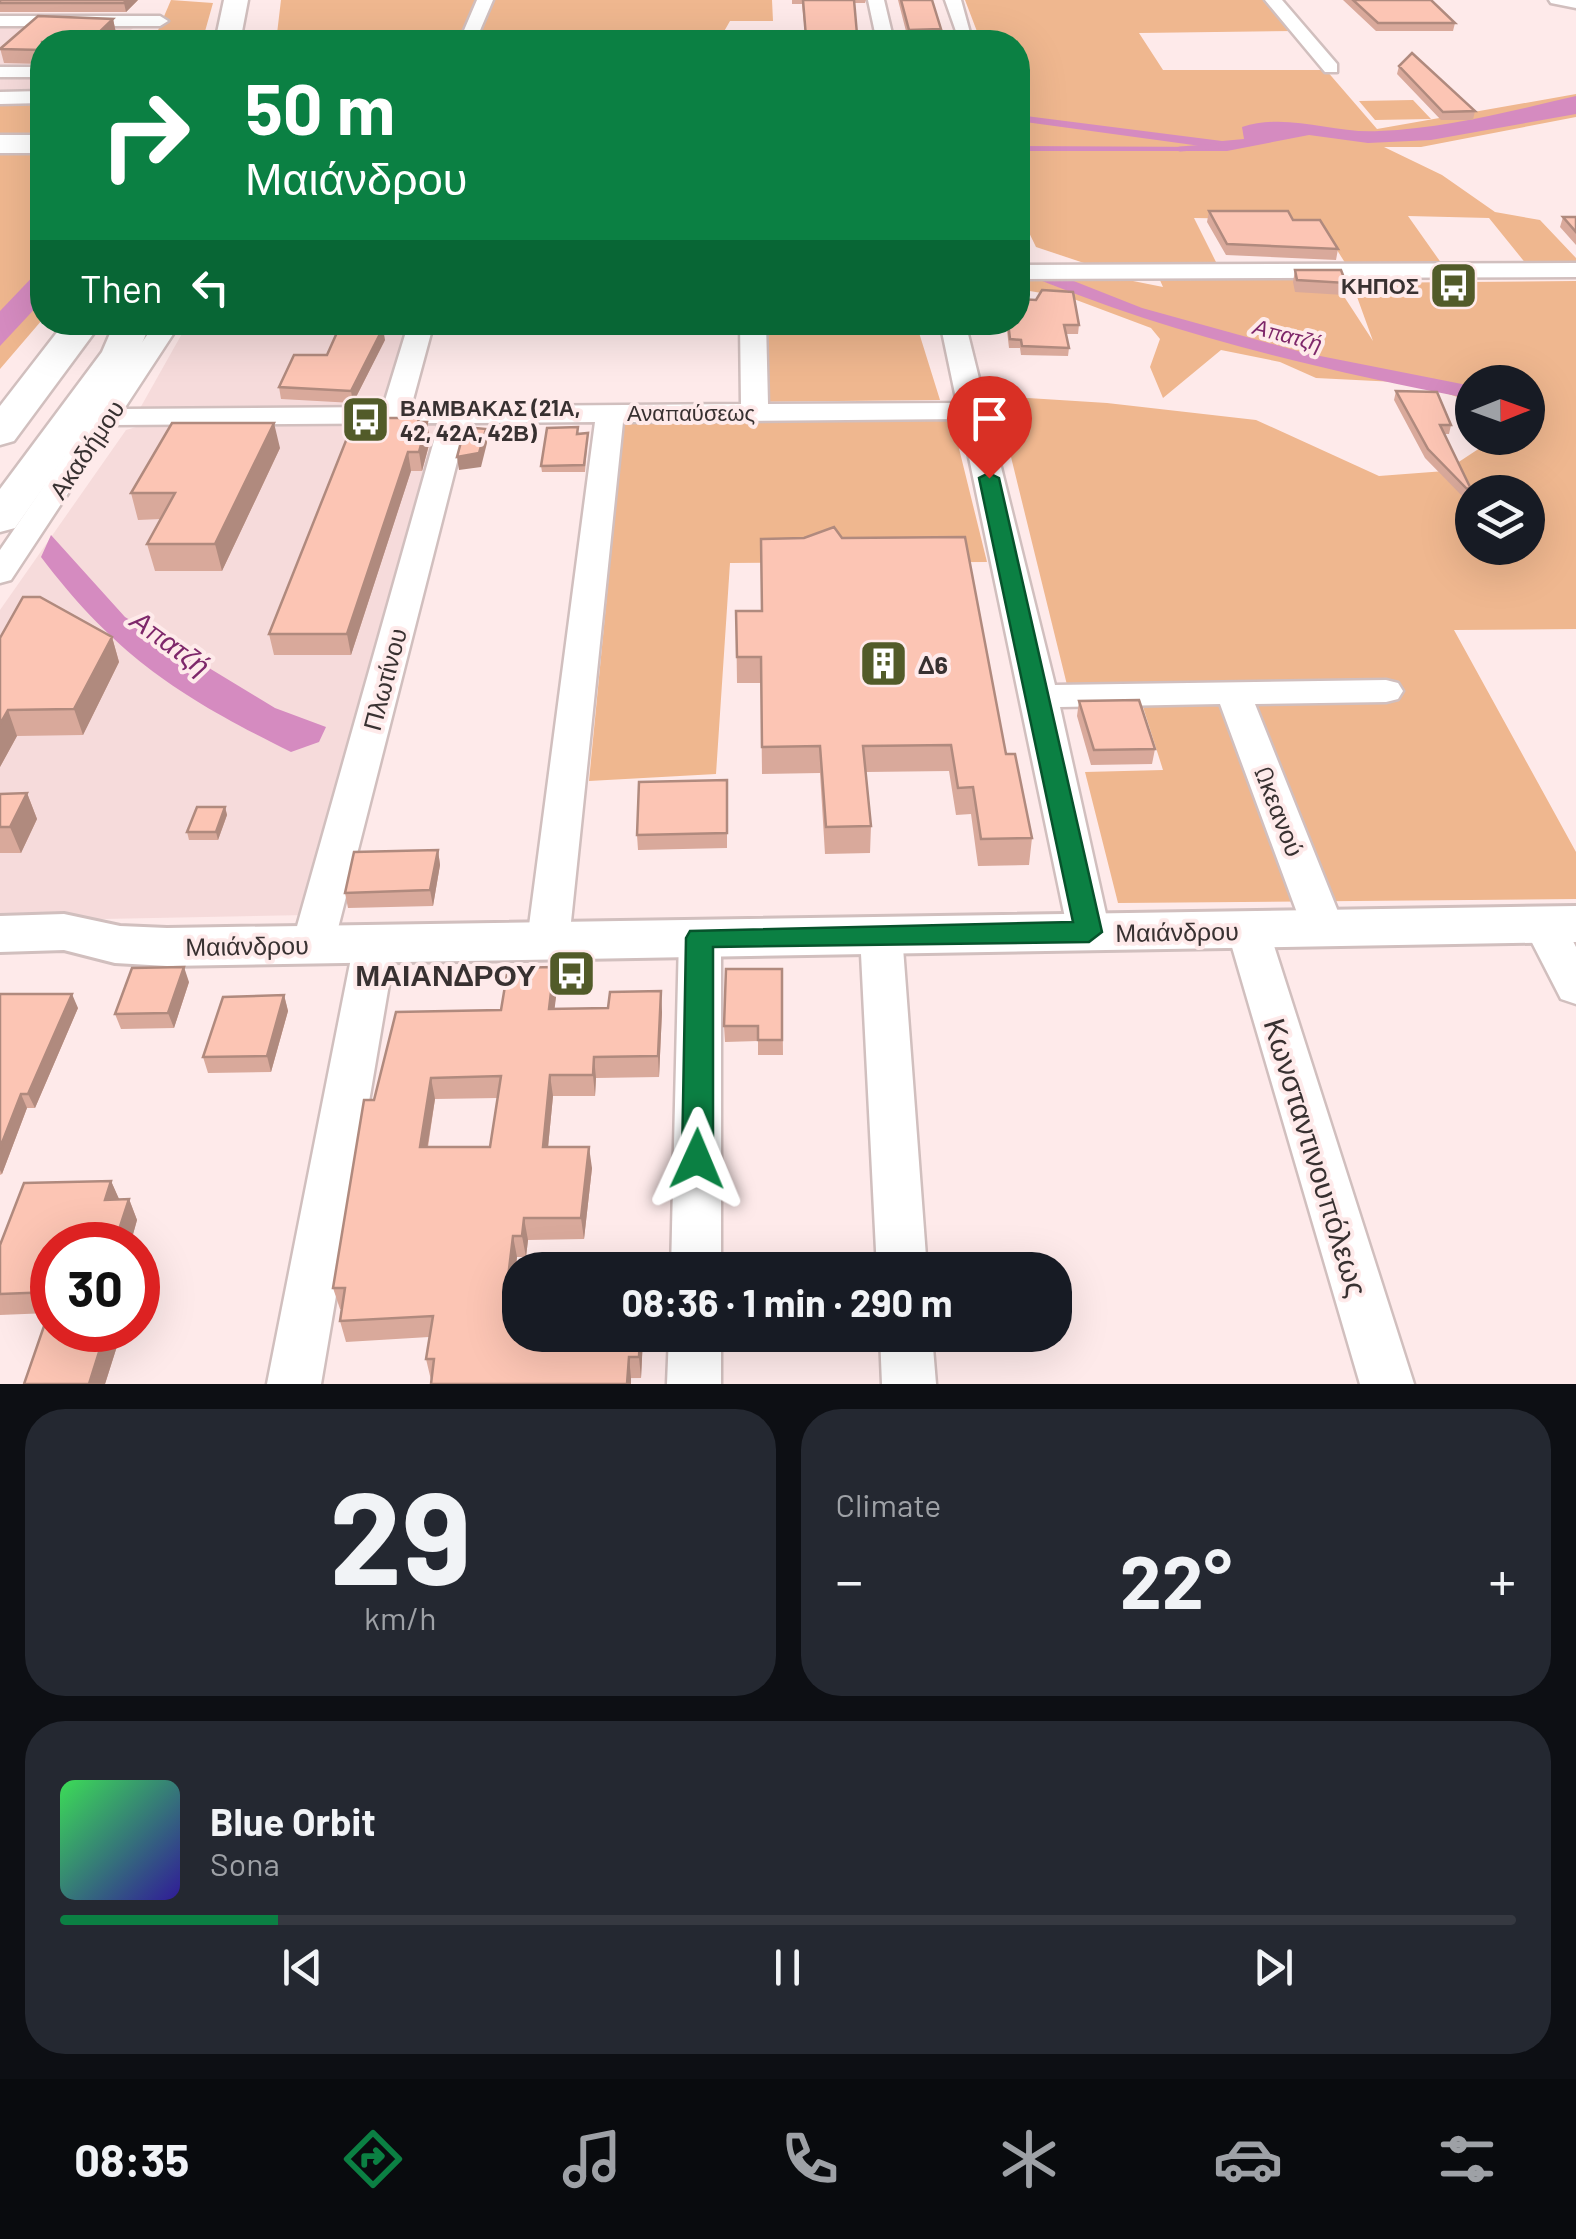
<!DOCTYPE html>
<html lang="en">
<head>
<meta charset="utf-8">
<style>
	:root { --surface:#171b24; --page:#242831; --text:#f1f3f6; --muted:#9ea1a6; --line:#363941; --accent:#0b8043 }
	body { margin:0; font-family:Barlow,sans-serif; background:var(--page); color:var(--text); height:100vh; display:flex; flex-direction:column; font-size:38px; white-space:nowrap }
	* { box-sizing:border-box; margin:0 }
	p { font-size:32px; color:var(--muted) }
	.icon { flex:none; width:55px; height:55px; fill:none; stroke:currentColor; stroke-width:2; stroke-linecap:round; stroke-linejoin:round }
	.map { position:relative; height:1384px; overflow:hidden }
	.side { display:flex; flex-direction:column; gap:25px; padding:25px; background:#0d0f14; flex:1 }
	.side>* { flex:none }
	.top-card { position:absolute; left:30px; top:30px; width:1000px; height:305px; border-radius:40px; box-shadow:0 10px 40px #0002; background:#0b8043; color:#fff; overflow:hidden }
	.needle { width:65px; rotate:89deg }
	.controls { position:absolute; left:1455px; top:365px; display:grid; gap:20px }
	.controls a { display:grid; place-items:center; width:90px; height:90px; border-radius:50%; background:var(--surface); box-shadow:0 10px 40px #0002; font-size:50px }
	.speed { position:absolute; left:30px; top:1222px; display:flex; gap:20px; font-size:50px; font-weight:700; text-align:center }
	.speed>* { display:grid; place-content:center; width:130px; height:130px; border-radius:50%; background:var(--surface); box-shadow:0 10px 40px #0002; line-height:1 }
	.speed .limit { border:15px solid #d22; background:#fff; color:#111 }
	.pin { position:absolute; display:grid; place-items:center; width:85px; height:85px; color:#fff; margin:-102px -42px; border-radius:50% 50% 50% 0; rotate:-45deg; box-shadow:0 0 10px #0007 }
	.pin .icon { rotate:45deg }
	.me { position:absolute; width:110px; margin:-55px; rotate:1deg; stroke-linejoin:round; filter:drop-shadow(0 0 8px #0008) }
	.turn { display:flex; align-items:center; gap:35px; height:210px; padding:0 50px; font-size:45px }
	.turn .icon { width:130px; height:130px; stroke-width:2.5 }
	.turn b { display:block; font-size:70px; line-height:85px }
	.then { display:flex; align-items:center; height:95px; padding:0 50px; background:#0003; gap:20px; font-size:38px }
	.big { font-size:75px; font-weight:700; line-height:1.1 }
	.side .card { flex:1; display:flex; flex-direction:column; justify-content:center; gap:15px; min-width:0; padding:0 35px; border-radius:40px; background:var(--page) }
	.side .dial { align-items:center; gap:0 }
	.dial b { font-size:130px; line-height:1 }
	.song { display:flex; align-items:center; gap:30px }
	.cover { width:120px; height:120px; border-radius:15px; background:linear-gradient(135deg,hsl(130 70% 55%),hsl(250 70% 35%)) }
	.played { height:10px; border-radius:5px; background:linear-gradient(90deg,var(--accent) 15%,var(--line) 15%) }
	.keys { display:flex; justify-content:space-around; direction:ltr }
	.heat { display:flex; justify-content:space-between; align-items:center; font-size:55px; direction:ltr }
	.side .tiles { flex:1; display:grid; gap:25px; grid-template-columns:1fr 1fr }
	.card:last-child { grid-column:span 2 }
	.trip { position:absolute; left:502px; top:1252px; width:570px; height:100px; border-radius:40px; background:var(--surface); box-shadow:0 10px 40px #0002; font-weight:700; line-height:100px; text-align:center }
	.tab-bar { display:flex; height:160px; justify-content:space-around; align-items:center; background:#090b0e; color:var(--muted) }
	.tab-bar .icon { width:70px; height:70px }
	.tab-bar .on { color:var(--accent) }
	.tab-bar b { font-size:45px; color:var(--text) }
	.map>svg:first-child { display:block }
	.built { fill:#f6dbdb }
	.green { fill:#efb78f; fill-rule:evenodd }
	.water { fill:#d58bc0 }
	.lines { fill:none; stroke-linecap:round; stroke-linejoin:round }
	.stream { stroke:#d58bc0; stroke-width:5 }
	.minor-casing { stroke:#d1bfbe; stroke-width:5 }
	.major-casing { stroke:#d1bfbe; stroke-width:6 }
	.highway-casing { stroke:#d1bfbe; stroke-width:5 }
	.minor { fill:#fff; fill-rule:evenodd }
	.major { fill:#fff; fill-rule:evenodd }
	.highway { fill:#fff; fill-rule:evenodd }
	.wall { fill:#d9a99b; fill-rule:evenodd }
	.shaded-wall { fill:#b08a7e }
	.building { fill:#fcc5b4; stroke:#b08a7e; stroke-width:2.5; fill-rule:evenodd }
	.route { fill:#0b8043; stroke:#07532c; stroke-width:2.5 }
	.labels { text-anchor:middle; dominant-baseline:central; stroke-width:8; stroke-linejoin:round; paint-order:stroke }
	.far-poi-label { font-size:22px; font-weight:bold; fill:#383131; stroke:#feeaea; text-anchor:end }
	.far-water-label { font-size:22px; font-style:italic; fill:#7e276a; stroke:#feeaea }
	.far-street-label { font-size:22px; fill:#383131; stroke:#feeaea }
	.street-label { font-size:25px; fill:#383131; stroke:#feeaea }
	.poi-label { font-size:25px; font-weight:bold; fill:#383131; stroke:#feeaea; text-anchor:start }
	.water-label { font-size:28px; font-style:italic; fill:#7e276a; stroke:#feeaea }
	.near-poi-label { font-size:30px; font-weight:bold; fill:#383131; stroke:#feeaea; text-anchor:end }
	.near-street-label { font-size:30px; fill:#383131; stroke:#feeaea }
</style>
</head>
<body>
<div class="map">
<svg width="1576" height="1384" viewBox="0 0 1576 1384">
	<rect width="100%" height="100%" fill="#feeaea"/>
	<path class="built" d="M136,25L119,42H42V93H0V26Z
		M188,323H413L387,409L139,410Z
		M143,425H443L307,915L0,921V610L126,430Z"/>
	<path class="green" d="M171,0L213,3L202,42H153Z
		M281,0H772L773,21H730L718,42H276Z
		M965,0H1267L1295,31L1139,33L1163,70H1326L1377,129L1576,94V117L1421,147H1384L1442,175L1495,212L1540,220L1576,258V264L1527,265L1489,218L1408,216L1444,267L1349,269L1318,220L1194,218L1218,266H1093L1036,247L1018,210V42H981Z
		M42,100V138L0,139V101Z
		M1413,100L1431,119L1375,120L1359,101Z
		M0,148H42V320L0,369Z
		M1018,274L1108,276L1163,287L1159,278H1332L1373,341L1352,283L1576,281V629L1454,630L1576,852V899L1118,903L1085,772L1163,770L1136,685H1067L996,396L1107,403L1256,420L1379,476L1445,471L1486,444L1489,438H1528V382H1472V402L1416,383L1316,378L1280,362L1221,350L1163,398L1150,367L1160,339L1151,328L1071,298L1018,289ZM1472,492H1528V548H1472Z
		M739,323H916L940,400L741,402Z
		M951,416L987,562L730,563L716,774L589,781L624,419Z"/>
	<path class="water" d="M1576,96V114L1431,140L1368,143L1309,135L1227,151H1018V146L1208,147L1018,121V115L1222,141L1244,139L1242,127C1288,112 1333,134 1379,131C1447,128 1511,111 1576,96Z
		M1018,259L1142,308L1305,353L1472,386V399C1317,369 1164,333 1018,271Z
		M42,267V301L0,346V311Z
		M51,535L125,617L275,708L326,727L319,742L291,752C180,697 117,657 41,557Z"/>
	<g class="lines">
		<path class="stream" d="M1180,149L1219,146"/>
		<defs>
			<path id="minor" d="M477,0H493L475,42H459Z
				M868,0H884L894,42H877Z
				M945,0H961L972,40L947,42L957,34Z
				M1265,0H1282L1337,64V72H1325Z
				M1549,0H1576V8L1551,3Z
				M0,16H160L168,21L160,26H0Z
				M0,67H42V77H0Z
				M42,91V103L0,104V92Z
				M1576,263V277L1018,279V265Z
				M156,322H181L124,409L383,407L409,322H434L411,407L741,404L740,322H766L768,404L957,403L940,322H965L1055,685L1386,680L1398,683L1403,691L1398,699L1386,702L1255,704L1345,929L1339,940L1324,944L1309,940L1303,929L1220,704L1060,707L1110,932L1104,943L1089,947L1074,943L1068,932L961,419L623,422L569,941L563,952L548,956L533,952L527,941L595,422L467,423L334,944L328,955L313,959L298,955L292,944L439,423L113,425L11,580L0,583V550Z
				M1544,910L1559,914L1576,947V1004L1561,999L1523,925L1529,914Z
				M1248,915L1263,919L1269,930L1414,1384H1360L1227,930L1233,919Z
				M881,919L896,923L902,934L927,1270H877L860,934L866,923Z
				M700,923L715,927L721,938V1270H671L679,938L685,927Z
				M375,928L390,932L396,943L321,1384H267L354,943L360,932Z
				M669,1335H721V1384H667Z
				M880,1335H932L936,1384H882Z"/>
			<path id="major" d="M1576,906V942L167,966L115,963L64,950L0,952V916L64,914L120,926L167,928Z"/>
			<path id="highway" d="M224,0H248L240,42H215Z
				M0,135H42V153H0Z
				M65,322H102L14,441L0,445V406Z
				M115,322H151L138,353L15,528L0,532V489L102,352Z"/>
		</defs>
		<use href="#minor" class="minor-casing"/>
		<use href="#major" class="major-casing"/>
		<use href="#highway" class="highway-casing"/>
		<use href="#minor" class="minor"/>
		<use href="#major" class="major"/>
		<use href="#highway" class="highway"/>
	</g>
	<path class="wall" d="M0,0H138L126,12H0Z
		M792,0H866L865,3H854L857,42H806L802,4H792Z
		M898,0H932L941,29L940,38L908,39Z
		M1343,0H1431L1455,23L1453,31H1376Z
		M113,19L116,33L107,42H42V64L4,63L0,48Z
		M1399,66L1475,111L1473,120H1441L1397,74Z
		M1209,211L1293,220L1338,249L1336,260L1226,255L1207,222Z
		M1563,217H1576V245L1560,227Z
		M1295,270L1346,283L1344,295L1295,292L1293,282Z
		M1006,322H1018L1079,325L1078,334H1066L1069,348L1068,356L1021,355L1020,348H1009Z
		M385,340L353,403L281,399L279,387L327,355Z
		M1396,391L1451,425L1449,434H1444L1470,487L1468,496L1464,498L1425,458L1394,400Z
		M420,422H427L430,441L422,471H411L351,655H274L269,634Z
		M588,433L585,472H542L541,466L579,434Z
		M280,448L222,571H155L147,544L161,519L138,520L131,493Z
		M23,597L112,637L119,662L83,735L17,736L0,767Z
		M736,611L1006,754L1032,838L1029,865L978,866L971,814L956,815L949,771L866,772L871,826L870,853L825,854L820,773L762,774L761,683H737Z
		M1079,701L1155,749L1152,764L1091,765L1077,716Z
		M727,780V848L638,850L637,835Z
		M27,793L37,819L21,853H0V794Z
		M225,807L227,815L218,840H189L187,832Z
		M438,850L440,865L433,906L348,908L345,893Z
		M782,969L783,1055H758V1041L725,1042L724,1026Z
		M189,982L174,1028L121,1029L115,1014Z
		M557,989L554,1009L662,1012L659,1077L596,1078L595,1096H553L548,1147L592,1168L584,1239L528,1240L526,1257H517L514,1286L520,1335H643L641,1378L431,1380L426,1359L429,1337L346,1342L340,1321L342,1309H340L333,1288L374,1100L501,1010ZM498,1098L490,1147H428L435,1099Z
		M0,994L78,1008L35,1108H27L2,1174L0,1175Z
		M284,995L288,1011L271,1072L208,1073L203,1057Z
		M111,1181L119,1200L129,1199L137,1220L130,1245H52V1330H113L118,1343L105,1384H24L49,1313L0,1315V1245L24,1183Z"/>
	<path class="shaded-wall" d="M126,0H138L126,12L124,3Z
		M113,19L116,33L107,42H89Z
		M383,328L385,340L353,403L351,391Z
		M427,422L430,441L422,471L419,452Z
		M274,423L280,448L222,571L215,544Z
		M486,429L487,443L481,467L459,470L457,457Z
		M408,452L411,471L351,655L347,634Z
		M112,637L119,662L83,735L74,709Z
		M8,710L17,736L0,767V724Z
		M27,793L37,819L21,853L10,827Z
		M225,807L227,815L218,840L216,832Z
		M438,850L440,865L433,906L430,890Z
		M184,967L189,982L174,1028L168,1013Z
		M554,967L557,989L552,1030L549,1009Z
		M661,991L662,1012L659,1077L658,1056Z
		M72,994L78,1008L35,1108L28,1094Z
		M284,995L288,1011L271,1072L267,1056Z
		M594,1057L596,1078L595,1096L593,1075Z
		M550,1075L553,1096L546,1168L543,1147Z
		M431,1078L435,1099L424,1168L420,1147Z
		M21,1094L27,1108L2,1174L0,1170V1148Z
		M589,1147L592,1168L584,1239L581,1218Z
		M111,1181L120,1201L105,1200Z
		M129,1199L137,1220L130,1245H114Z
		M524,1218L528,1240L526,1257L522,1236Z
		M513,1236L517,1257L511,1307L507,1286Z
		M106,1330H113L118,1343L105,1384H89Z
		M640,1335H643V1339L641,1378L639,1357Z
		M629,1357L631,1378V1384H627Z"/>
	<path class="building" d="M0,0H126L124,3H0Z
		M803,0H854L857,34L806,37Z
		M901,0H932L941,29L909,30Z
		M1353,0H1431L1455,23H1378Z
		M38,16L113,19L89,42H42V50L0,49Z
		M1412,53L1475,111L1443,112L1399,66Z
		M1209,211H1288L1293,220H1320L1338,249L1227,244Z
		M1563,217H1576V232Z
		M1295,270H1341L1346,283L1297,280Z
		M1042,290L1073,292L1079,325H1064L1069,348L1022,346L1021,340L1010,339L1008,322H1018V299L1036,300Z
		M339,328H383L351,391L279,387L294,355H327Z
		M1396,391L1437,392L1451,425H1440L1470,487L1467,489L1428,449Z
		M355,418H419L418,422H427L419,452H408L347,634H269Z
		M172,423H274L215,544H147L175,493H131Z
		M465,427L486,429L479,453L457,457Z
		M578,427L577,434L588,433L584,465L541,466L547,428Z
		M834,527L842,538L965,537L1006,754H1015L1032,838L981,839L973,787L958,788L951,745L863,746L871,826L826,827L820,746L762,747L761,657H737L736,611H762L761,539L804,538Z
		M23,597H40L112,637L74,709L8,710L0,724V638Z
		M1139,700L1155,749L1094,750L1079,701Z
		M727,780V833L637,835L639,782Z
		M27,793L10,827H0V794Z
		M197,807H225L216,832H187Z
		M438,850L430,890L345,893L354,852Z
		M184,967L168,1013L115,1014L132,968Z
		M554,967L549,1009L608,1008L610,992L661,991L658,1056L594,1057L593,1075H550L543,1147H589L581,1218H524L522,1236H513L507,1286L520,1285V1335H640L639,1357H629L627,1384H431L434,1359H426L433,1316L340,1321L345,1288H333L364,1100H374L396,1012L501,1010L508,968ZM501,1076L490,1147H420L431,1078Z
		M726,969H782V1040H758V1026H724Z
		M0,994H72L28,1094H21L0,1148Z
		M284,995L267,1056L203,1057L223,997Z
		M111,1181L105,1200L129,1199L114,1245H52V1292L0,1294V1245L24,1183Z
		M52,1303V1330H106L89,1384H24Z"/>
	<path class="route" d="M989,473L999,478L1102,932L1089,942L713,947V1159L708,1168L697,1172L686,1168L682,1159L686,938L690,931L1073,922L979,478Z"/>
	<defs>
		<symbol id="bus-square" viewBox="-11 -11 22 22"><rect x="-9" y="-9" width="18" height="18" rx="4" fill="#525b29" stroke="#feeaea"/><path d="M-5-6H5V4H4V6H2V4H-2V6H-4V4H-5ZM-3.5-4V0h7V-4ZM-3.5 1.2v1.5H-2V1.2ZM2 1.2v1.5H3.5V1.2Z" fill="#fff"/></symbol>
		<symbol id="building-square" viewBox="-11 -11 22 22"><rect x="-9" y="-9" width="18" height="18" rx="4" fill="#525b29" stroke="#feeaea"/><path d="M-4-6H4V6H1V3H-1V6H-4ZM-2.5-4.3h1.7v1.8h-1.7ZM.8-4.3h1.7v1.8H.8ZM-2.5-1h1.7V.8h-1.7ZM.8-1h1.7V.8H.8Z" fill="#fff"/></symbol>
	</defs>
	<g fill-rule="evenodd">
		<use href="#bus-square" x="1426" y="258" width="55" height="55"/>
		<use href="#bus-square" x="338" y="392" width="55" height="55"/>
		<use href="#building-square" x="856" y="636" width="55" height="55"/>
		<use href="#bus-square" x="544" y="946" width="55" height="55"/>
	</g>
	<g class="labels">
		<g class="far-poi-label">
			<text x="1419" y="285">ΚΗΠΟΣ</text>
			<text x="400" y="407" text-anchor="start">ΒΑΜΒΑΚΑΣ (21Α,<tspan x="400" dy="25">42, 42Α, 42Β)</tspan></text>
		</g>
		<g class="far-water-label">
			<text transform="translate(1288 334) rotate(15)">Απατζή</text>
		</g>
		<g class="far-street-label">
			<text x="691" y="412">Αναπαύσεως</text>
		</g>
		<g class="street-label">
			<text transform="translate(86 449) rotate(-56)">Ακαδήμου</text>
			<text transform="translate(384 679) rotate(-75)">Πλωτίνου</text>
			<text transform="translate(1280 811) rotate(69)">Ωκεανού</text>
			<text transform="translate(1177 931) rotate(-1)">Μαιάνδρου</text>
			<text transform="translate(247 945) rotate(-1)">Μαιάνδρου</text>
		</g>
		<g class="poi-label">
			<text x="918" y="664">Δ6</text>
		</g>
		<g class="water-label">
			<text transform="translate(171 642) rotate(36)">Απατζή</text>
		</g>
		<g class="near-poi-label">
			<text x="536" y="974">ΜΑΙΑΝΔΡΟΥ</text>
		</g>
		<g class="near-street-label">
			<text transform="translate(1317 1157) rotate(73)">Κωνσταντινουπόλεως</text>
		</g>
	</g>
</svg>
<div class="controls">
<a><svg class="needle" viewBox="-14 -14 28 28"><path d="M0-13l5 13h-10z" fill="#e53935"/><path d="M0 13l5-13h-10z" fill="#9ea1a6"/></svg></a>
<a><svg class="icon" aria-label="layers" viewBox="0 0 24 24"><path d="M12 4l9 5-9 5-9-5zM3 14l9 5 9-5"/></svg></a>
</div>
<div class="speed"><div class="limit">30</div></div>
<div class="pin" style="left:989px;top:478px;background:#d93025"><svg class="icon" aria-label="arrive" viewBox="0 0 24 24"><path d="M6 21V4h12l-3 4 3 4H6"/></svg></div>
<svg class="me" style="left:697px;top:1159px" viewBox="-20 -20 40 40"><path d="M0-17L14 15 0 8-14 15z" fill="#0b8043" stroke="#fff" stroke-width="4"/></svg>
<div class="trip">08:36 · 1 min · 290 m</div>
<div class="top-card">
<div class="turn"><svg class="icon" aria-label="right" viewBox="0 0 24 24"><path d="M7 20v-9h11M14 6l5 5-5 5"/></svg><div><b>50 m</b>Μαιάνδρου</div></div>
<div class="then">Then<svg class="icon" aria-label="left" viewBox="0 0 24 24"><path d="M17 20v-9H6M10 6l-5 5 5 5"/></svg></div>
</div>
</div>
<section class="side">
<div class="tiles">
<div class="card dial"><b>29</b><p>km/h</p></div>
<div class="card"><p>Climate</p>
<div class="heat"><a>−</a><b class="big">22°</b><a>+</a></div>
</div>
<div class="card">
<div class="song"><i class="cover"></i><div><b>Blue Orbit</b><p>Sona</p></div></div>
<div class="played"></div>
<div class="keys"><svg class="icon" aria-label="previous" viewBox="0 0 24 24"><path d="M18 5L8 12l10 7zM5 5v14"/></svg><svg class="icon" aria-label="pause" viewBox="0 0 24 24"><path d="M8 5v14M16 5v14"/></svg><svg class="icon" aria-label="next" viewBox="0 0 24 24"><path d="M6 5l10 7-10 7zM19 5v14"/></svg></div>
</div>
</div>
</section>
<nav class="tab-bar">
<b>08:35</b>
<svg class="icon on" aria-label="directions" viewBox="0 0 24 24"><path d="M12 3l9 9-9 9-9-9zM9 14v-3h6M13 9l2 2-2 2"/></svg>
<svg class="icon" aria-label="music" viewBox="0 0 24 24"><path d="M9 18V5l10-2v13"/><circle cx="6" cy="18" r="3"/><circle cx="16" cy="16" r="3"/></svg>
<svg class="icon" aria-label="phone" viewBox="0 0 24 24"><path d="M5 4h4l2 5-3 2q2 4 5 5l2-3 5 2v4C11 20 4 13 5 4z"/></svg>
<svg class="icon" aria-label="climate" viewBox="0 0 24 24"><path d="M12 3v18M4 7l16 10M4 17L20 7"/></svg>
<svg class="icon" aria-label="car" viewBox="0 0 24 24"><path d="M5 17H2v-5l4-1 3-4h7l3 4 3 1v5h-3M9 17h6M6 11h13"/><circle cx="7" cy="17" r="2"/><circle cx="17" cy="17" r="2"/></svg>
<svg class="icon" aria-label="filters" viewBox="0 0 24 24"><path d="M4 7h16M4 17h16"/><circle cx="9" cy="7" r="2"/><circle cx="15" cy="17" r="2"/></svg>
</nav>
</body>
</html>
